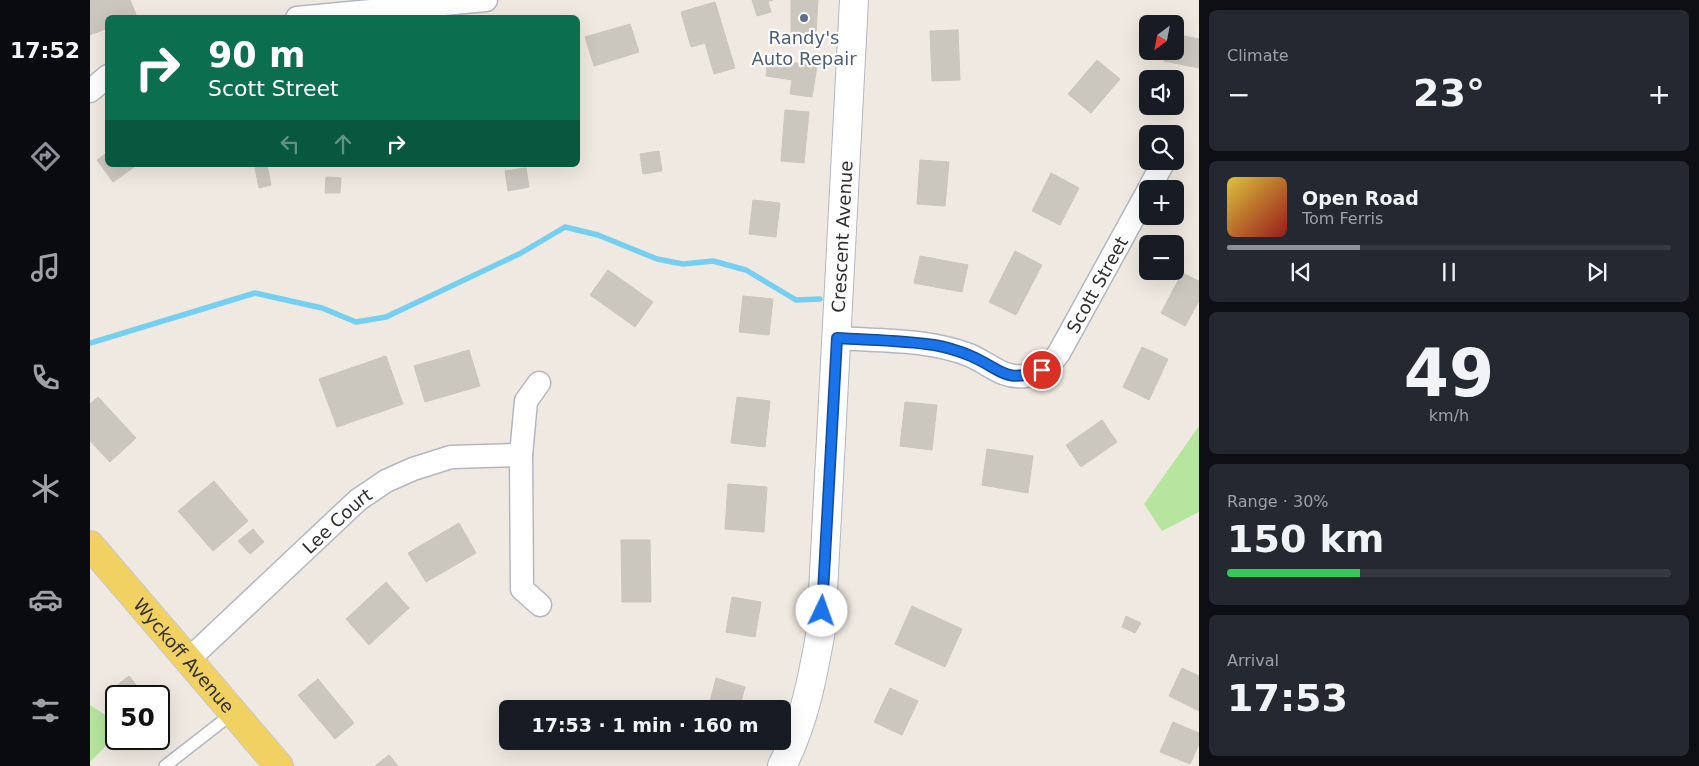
<!DOCTYPE html>
<html lang="en">
<head>
<meta charset="utf-8">
<style>
	:root { --surface:#171b24; --page:#242831; --text:#f1f3f6; --muted:#9ea1a6; --line:#363941; --accent:#8c9099 }
	body { margin:0; font-family:"DejaVu Sans",sans-serif; background:var(--page); color:var(--text); height:100vh; display:flex; flex-direction:column; font-size:19px; white-space:nowrap }
	* { box-sizing:border-box; margin:0 }
	p { font-size:16px; color:var(--muted) }
	.icon { flex:none; width:28px; height:28px; fill:none; stroke:currentColor; stroke-width:2; stroke-linecap:round; stroke-linejoin:round }
	.map { position:relative; flex:1; overflow:hidden }
	.sheet { display:flex; flex-direction:column; gap:10px; padding:10px; background:#0d0f14; width:500px }
	.sheet>* { flex:none }
	.guide { position:absolute; left:15px; top:15px; width:475px; height:152px; border-radius:8px; box-shadow:0 5px 20px #0002; background:#0b6e4f; color:#fff; overflow:hidden }
	.needle { width:32px; rotate:212deg }
	.controls { position:absolute; left:1049px; top:15px; display:grid; gap:10px }
	.controls a { display:grid; place-items:center; width:45px; height:45px; border-radius:8px; background:var(--surface); box-shadow:0 5px 20px #0002; font-size:25px }
	.speed { position:absolute; left:15px; top:685px; display:flex; gap:10px; font-size:25px; font-weight:700; text-align:center }
	.speed>* { display:grid; place-content:center; width:65px; height:65px; border-radius:50%; background:var(--surface); box-shadow:0 5px 20px #0002; line-height:1 }
	.speed .limit { border:2px solid #111; border-radius:8px; background:#fff; color:#111 }
	.pin { position:absolute; display:grid; place-items:center; width:42px; height:42px; color:#fff; margin:-21px; border:2px solid #fff; border-radius:50%; box-shadow:0 1px 5px #0007 }
	.me { position:absolute; width:55px; margin:-28px; rotate:3deg; stroke-linejoin:round; filter:drop-shadow(0 0 4px #0008) }
	.turn { display:flex; align-items:center; gap:18px; height:105px; padding:0 20px; font-size:22px }
	.turn .icon { width:65px; height:65px; stroke-width:2.5 }
	.turn b { display:block; font-size:35px; line-height:42px }
	.lanes { display:flex; align-items:center; height:48px; padding:0 20px; background:#0003; justify-content:center; gap:25px; direction:ltr }
	.lanes .off { opacity:.35 }
	.big { font-size:38px; font-weight:800; line-height:1.1 }
	.sheet .tile { flex:1; display:flex; flex-direction:column; justify-content:center; gap:8px; min-width:0; padding:0 18px; border-radius:8px; background:var(--page) }
	.sheet .dial { align-items:center; gap:0 }
	.dial b { font-size:65px; line-height:1 }
	.song { display:flex; align-items:center; gap:15px }
	.cover { width:60px; height:60px; border-radius:8px; background:linear-gradient(135deg,hsl(50 70% 55%),hsl(0 70% 35%)) }
	.played { height:5px; border-radius:2px; background:linear-gradient(90deg,var(--accent) 30%,var(--line) 30%) }
	.keys { display:flex; justify-content:space-around; direction:ltr }
	.heat { display:flex; justify-content:space-between; align-items:center; font-size:28px; direction:ltr }
	.charge { height:8px; border-radius:4px; background:linear-gradient(90deg,#34c759 30%,var(--line) 0) }
	.trip { position:absolute; left:409px; top:700px; width:292px; height:50px; border-radius:8px; background:var(--surface); box-shadow:0 5px 20px #0002; font-weight:800; line-height:50px; text-align:center }
	main { display:flex; flex:1; min-height:0 }
	.menu { display:flex; flex-direction:column; width:90px; justify-content:space-around; align-items:center; background:#090b0e; color:var(--muted) }
	.menu .icon { width:35px; height:35px }
	.menu .active { color:var(--accent) }
	.menu b { font-size:22px; color:var(--text) }
	.map>svg:first-child { display:block }
	.green { fill:#b6e59e }
	.lines { fill:none; stroke-linecap:round; stroke-linejoin:round }
	.stream { stroke:#75cff0; stroke-width:5.5 }
	.building { fill:#cbc7bf; stroke:#cbc5ba }
	.service-casing { stroke:#b4b7c1; stroke-width:14 }
	.minor-casing { stroke:#b4b7c1; stroke-width:25 }
	.secondary-casing { stroke:#b4b7c1; stroke-width:30 }
	.primary-casing { stroke:#c9c9c9; stroke-width:30 }
	.service { stroke:#fff; stroke-width:11 }
	.minor { stroke:#fff; stroke-width:22 }
	.secondary { stroke:#fff; stroke-width:28 }
	.primary { stroke:#f2d163; stroke-width:28 }
	.route-casing { stroke:#114b97; stroke-width:12 }
	.route { stroke:#1a73e8; stroke-width:9 }
	.service-dot { fill:#5c6f8a; stroke:#fff; stroke-width:2 }
	.labels { text-anchor:middle; dominant-baseline:central; stroke-width:4.5; stroke-linejoin:round; paint-order:stroke }
	.service-label { font-size:18px; fill:#4e5e75; stroke:#fff }
	.street-label { font-size:18px; fill:#2e2e2e; stroke:#fff }
</style>
</head>
<body>
<main>
<nav class="menu">
<b>17:52</b>
<svg class="icon active" aria-label="directions" viewBox="0 0 24 24"><path d="M12 3l9 9-9 9-9-9zM9 14v-3h6M13 9l2 2-2 2"/></svg>
<svg class="icon" aria-label="music" viewBox="0 0 24 24"><path d="M9 18V5l10-2v13"/><circle cx="6" cy="18" r="3"/><circle cx="16" cy="16" r="3"/></svg>
<svg class="icon" aria-label="phone" viewBox="0 0 24 24"><path d="M5 4h4l2 5-3 2q2 4 5 5l2-3 5 2v4C11 20 4 13 5 4z"/></svg>
<svg class="icon" aria-label="climate" viewBox="0 0 24 24"><path d="M12 3v18M4 7l16 10M4 17L20 7"/></svg>
<svg class="icon" aria-label="car" viewBox="0 0 24 24"><path d="M5 17H2v-5l4-1 3-4h7l3 4 3 1v5h-3M9 17h6M6 11h13"/><circle cx="7" cy="17" r="2"/><circle cx="17" cy="17" r="2"/></svg>
<svg class="icon" aria-label="filters" viewBox="0 0 24 24"><path d="M4 7h16M4 17h16"/><circle cx="9" cy="7" r="2"/><circle cx="15" cy="17" r="2"/></svg>
</nav>
<div class="map">
<svg width="1109" height="766" viewBox="0 0 1109 766">
	<rect width="100%" height="100%" fill="#efe9e1"/>
	<path class="green" d="M1109,426V512L1072,531L1054,504Z
		M0,705L26,722V736L0,762Z"/>
	<g class="lines">
		<path class="stream" d="M0,343L165,293L232,308L266,322L296,317L431,253L475,227L508,235L567,259L593,264L623,261L656,270L706,300L730,299"/>
	</g>
	<path class="building" d="M0,0H40L47,17L18,18V28L0,35Z
		M662,0H683L678,1L681,12L667,16Z
		M701,0H728L726,33L701,32Z
		M625,2L645,68L624,74L615,43L601,47L591,12Z
		M540,24L549,52L504,66L495,37Z
		M868,30L870,80L842,81L840,31Z
		M1085,34L1109,39V68L1074,61L1076,51H1085Z
		M678,59L727,66L722,97L700,94L702,80L676,76Z
		M1007,60L1030,79L1001,113L978,94Z
		M695,110L719,112L714,163L691,161Z
		M569,151L572,171L553,174L550,154Z
		M18,152V165H47L23,182L7,160Z
		M830,160L859,162L855,206L827,204Z
		M177,165L181,185L169,188L165,168Z
		M436,168L439,187L418,191L415,171Z
		M961,173L989,188L970,225L942,211Z
		M236,177L251,178L250,193H235Z
		M663,200L690,203L686,237L659,234Z
		M925,251L952,265L926,315L899,302Z
		M830,256L878,265L872,292L824,283Z
		M518,270L563,302L545,327L500,295Z
		M1092,273L1109,281V301L1095,326L1071,313Z
		M653,296L683,299L679,335L649,332Z
		M1052,347L1078,359L1059,400L1033,387Z
		M379,350L390,386L335,402L324,366Z
		M296,356L313,404L247,427L229,379Z
		M8,397L46,438L20,462L0,441V404Z
		M647,397L680,401L675,447L641,443Z
		M815,402L847,405L842,450L810,446Z
		M1012,420L1027,442L991,467L976,445Z
		M897,449L943,456L938,493L892,485Z
		M124,481L158,521L123,551L88,511Z
		M638,484L677,487L674,532L635,529Z
		M369,523L386,553L336,582L318,553Z
		M163,529L174,542L160,554L148,541Z
		M531,540H560L561,602H532Z
		M296,582L319,608L279,645L256,619Z
		M642,597L671,602L665,637L636,632Z
		M822,606L872,629L855,667L805,644Z
		M1036,616L1051,623L1045,633L1032,627Z
		M1092,668L1109,676V711L1079,696Z
		M39,676L55,696H26V707L16,694Z
		M626,678L655,687L649,709H631L619,705Z
		M228,679L264,723L245,739L208,695Z
		M800,688L828,701L812,735L784,722Z
		M1083,722L1109,733V744L1100,764L1070,752Z
		M299,755L308,766H285Z"/>
	<g class="lines">
		<defs>
			<path id="service" d="M75,766L143,713"/>
			<g id="minor">
				<path d="M207,18L396,0"/>
				<path d="M0,91L18,76"/>
				<path d="M1059,189L1074,161"/>
				<path id="s1" d="M747,338C791,341 838,339 879,355C899,363 912,379 935,376C950,374 961,364 969,353L1058,191"/>
				<path d="M449,383L436,401L431,455L432,589L450,605"/>
				<path id="s2" d="M98,660L268,500L296,481L323,469L361,457L431,455"/>
			</g>
			<g id="secondary">
				<path id="s3" d="M692,766C714,724 723,676 731,630L764,0"/>
			</g>
			<g id="primary">
				<path id="s4" d="M0,545L189,766"/>
			</g>
		</defs>
		<use href="#service" class="service-casing"/>
		<use href="#minor" class="minor-casing"/>
		<use href="#secondary" class="secondary-casing"/>
		<use href="#primary" class="primary-casing"/>
		<use href="#service" class="service"/>
		<use href="#minor" class="minor"/>
		<use href="#secondary" class="secondary"/>
		<use href="#primary" class="primary"/>
	</g>
	<g class="lines">
		<defs>
			<path id="route" d="M732,611L747,338C779,340 812,340 844,345C856,347 869,351 881,356C913,370 914,384 952,370"/>
		</defs>
		<use href="#route" class="route-casing"/>
		<use href="#route" class="route"/>
	</g>
	<circle class="service-dot" cx="714" cy="18" r="5"/>
	<g class="labels">
		<g class="service-label">
			<text x="714" y="37">Randy's<tspan x="714" dy="21">Auto Repair</tspan></text>
		</g>
		<g class="street-label">
			<text stroke="none"><textPath href="#s3" startOffset="536">Crescent Avenue</textPath></text>
			<text stroke="none"><textPath href="#s1" startOffset="315">Scott Street</textPath></text>
			<text stroke="none"><textPath href="#s2" startOffset="204">Lee Court</textPath></text>
			<text stroke="none"><textPath href="#s4" startOffset="145">Wyckoff Avenue</textPath></text>
		</g>
	</g>
</svg>
<div class="controls">
<a><svg class="needle" viewBox="-14 -14 28 28"><path d="M0-13l5 13h-10z" fill="#e53935"/><path d="M0 13l5-13h-10z" fill="#9ea1a6"/></svg></a>
<a><svg class="icon" aria-label="sound" viewBox="0 0 24 24"><path d="M4 9h4l5-4v14l-5-4H4zM17 9q2 3 0 6"/></svg></a>
<a><svg class="icon" aria-label="search" viewBox="0 0 24 24"><circle cx="10" cy="10" r="6"/><path d="M15 15l6 6"/></svg></a>
<a>+</a>
<a>−</a>
</div>
<div class="speed"><div class="limit">50</div></div>
<div class="pin" style="left:952px;top:370px;background:#d93025"><svg class="icon" aria-label="arrive" viewBox="0 0 24 24"><path d="M6 21V4h12l-3 4 3 4H6"/></svg></div>
<svg class="me" style="left:732px;top:611px" viewBox="-20 -20 40 40"><circle r="19" fill="#fff"/><path d="M0-13L10 11 0 6-10 11z" fill="#1a73e8"/></svg>
<div class="trip">17:53 · 1 min · 160 m</div>
<div class="guide">
<div class="turn"><svg class="icon" aria-label="right" viewBox="0 0 24 24"><path d="M7 20v-9h11M14 6l5 5-5 5"/></svg><div><b>90 m</b>Scott Street</div></div>
<div class="lanes"><svg class="icon off" aria-label="left" viewBox="0 0 24 24"><path d="M17 20v-9H6M10 6l-5 5 5 5"/></svg><svg class="icon off" aria-label="ahead" viewBox="0 0 24 24"><path d="M12 20V5M6 11l6-6 6 6"/></svg><svg class="icon" aria-label="right" viewBox="0 0 24 24"><path d="M7 20v-9h11M14 6l5 5-5 5"/></svg></div>
</div>
</div>
<section class="sheet">
<div class="tile"><p>Climate</p>
<div class="heat"><a>−</a><b class="big">23°</b><a>+</a></div>
</div>
<div class="tile">
<div class="song"><i class="cover"></i><div><b>Open Road</b><p>Tom Ferris</p></div></div>
<div class="played"></div>
<div class="keys"><svg class="icon" aria-label="previous" viewBox="0 0 24 24"><path d="M18 5L8 12l10 7zM5 5v14"/></svg><svg class="icon" aria-label="pause" viewBox="0 0 24 24"><path d="M8 5v14M16 5v14"/></svg><svg class="icon" aria-label="next" viewBox="0 0 24 24"><path d="M6 5l10 7-10 7zM19 5v14"/></svg></div>
</div>
<div class="tile dial"><b>49</b><p>km/h</p></div>
<div class="tile"><p>Range · 30%</p><b class="big">150 km</b><div class="charge"></div></div>
<div class="tile"><p>Arrival</p><b class="big">17:53</b></div>
</section>
</main>
</body>
</html>
